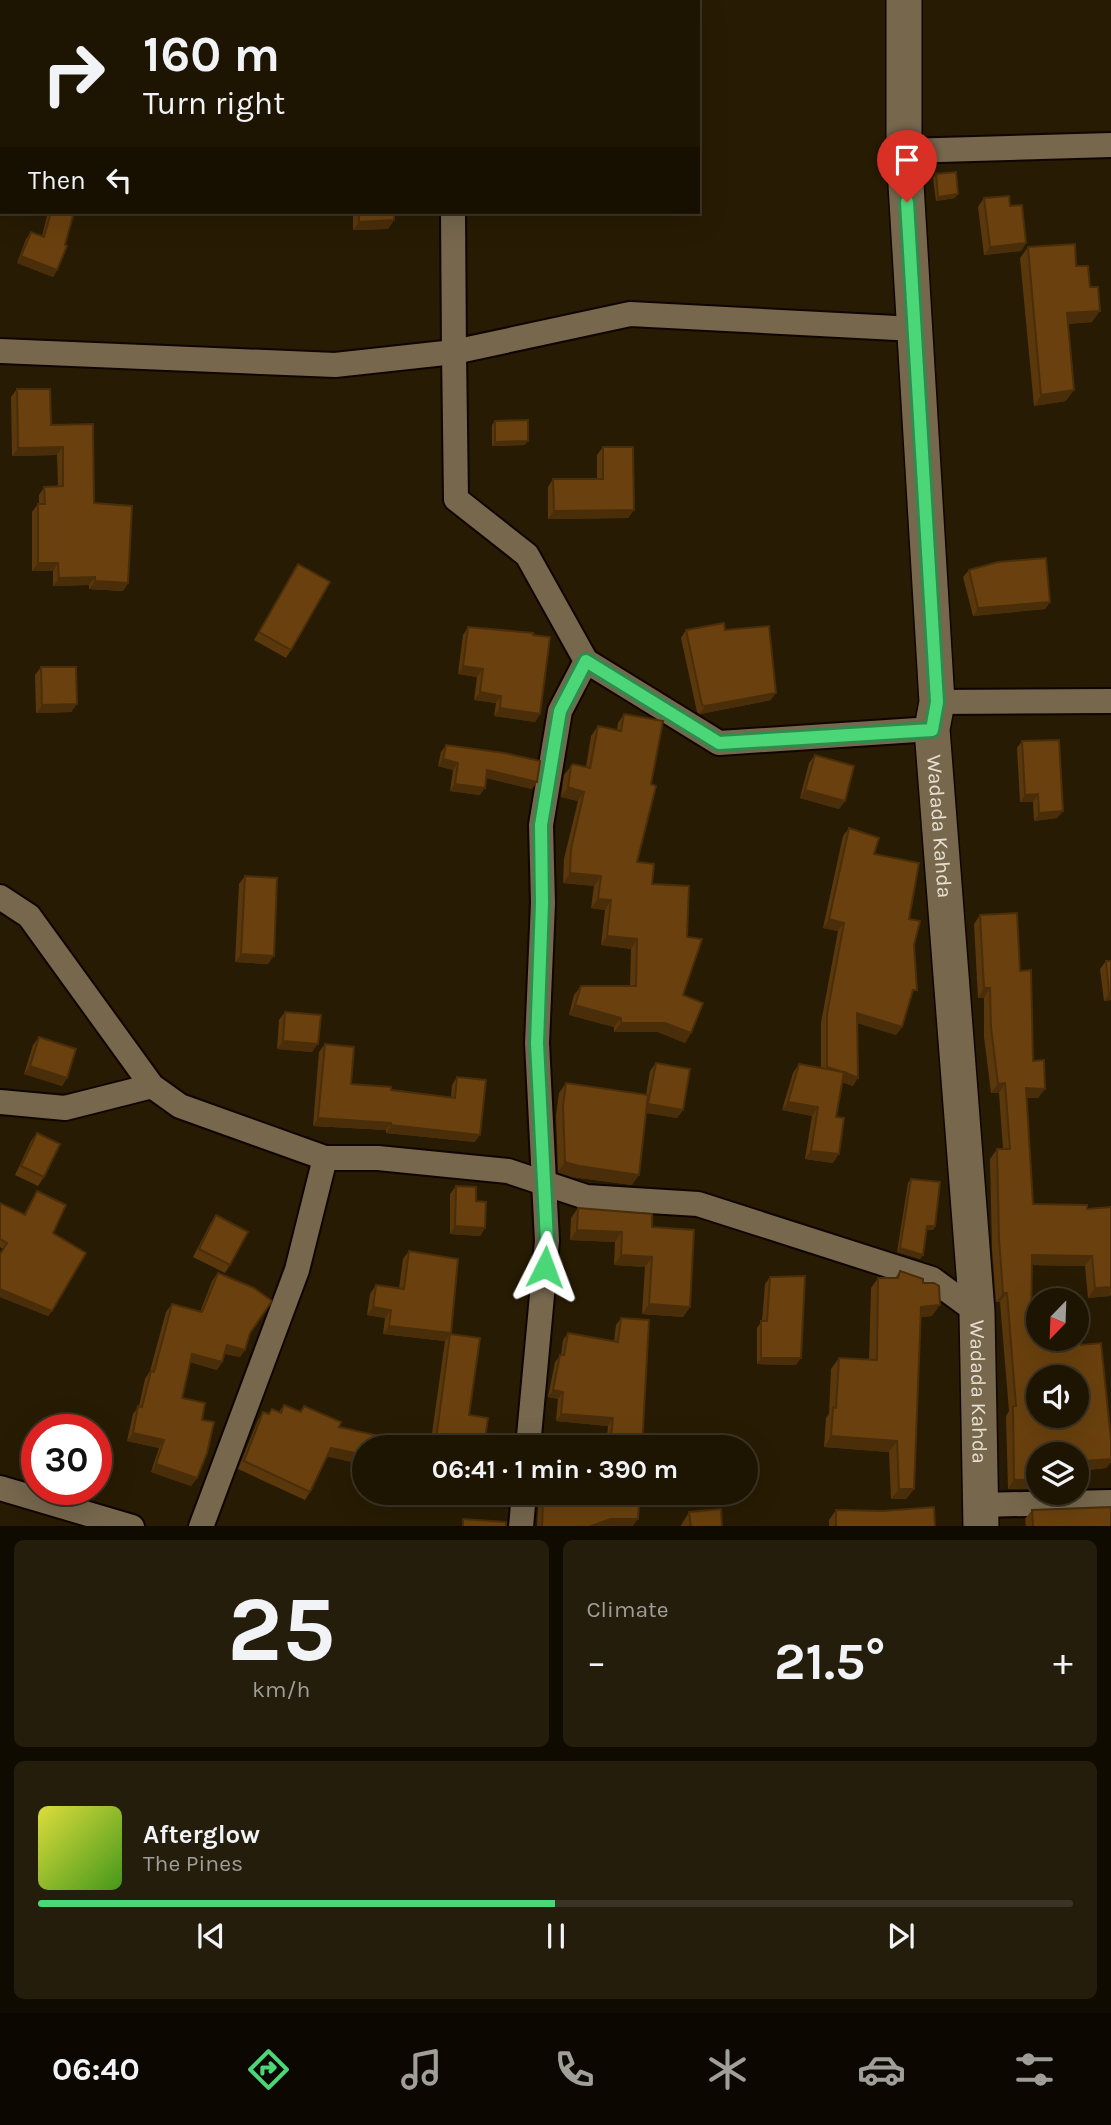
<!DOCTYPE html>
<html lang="en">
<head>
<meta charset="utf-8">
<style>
	:root { --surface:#1d1402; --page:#251d0c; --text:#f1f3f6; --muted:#a09e99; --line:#3b3324; --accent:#4bd677 }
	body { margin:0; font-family:Karla,sans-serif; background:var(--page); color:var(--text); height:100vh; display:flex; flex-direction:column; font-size:26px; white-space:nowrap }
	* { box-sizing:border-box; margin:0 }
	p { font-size:23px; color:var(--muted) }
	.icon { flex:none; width:38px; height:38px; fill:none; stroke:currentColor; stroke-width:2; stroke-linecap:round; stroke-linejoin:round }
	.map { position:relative; height:1526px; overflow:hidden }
	.drawer { display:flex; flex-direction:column; gap:14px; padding:14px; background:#100b01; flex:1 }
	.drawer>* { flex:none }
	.banner { position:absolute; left:0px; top:0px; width:700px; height:214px; box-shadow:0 7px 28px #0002,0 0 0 2px var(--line); background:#1d1402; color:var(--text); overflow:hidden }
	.needle { width:46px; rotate:203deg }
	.buttons { position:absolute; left:1026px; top:1288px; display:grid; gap:14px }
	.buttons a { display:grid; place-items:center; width:63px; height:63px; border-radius:50%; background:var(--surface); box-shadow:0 7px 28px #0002,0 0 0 2px var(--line); font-size:35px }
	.speed { position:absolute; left:21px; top:1414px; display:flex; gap:14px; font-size:35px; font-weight:700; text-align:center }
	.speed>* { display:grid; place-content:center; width:91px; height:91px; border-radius:50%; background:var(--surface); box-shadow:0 7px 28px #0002,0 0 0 2px var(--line); line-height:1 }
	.speed .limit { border:10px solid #d22; background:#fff; color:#111 }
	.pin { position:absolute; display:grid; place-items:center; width:60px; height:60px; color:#fff; margin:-72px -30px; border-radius:50% 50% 50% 0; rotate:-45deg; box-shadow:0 0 7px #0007 }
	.pin .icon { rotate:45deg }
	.me { position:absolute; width:77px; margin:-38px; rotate:3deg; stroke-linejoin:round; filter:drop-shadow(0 0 5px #0008) }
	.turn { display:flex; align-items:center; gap:24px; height:147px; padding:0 28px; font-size:32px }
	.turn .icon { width:91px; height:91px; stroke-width:2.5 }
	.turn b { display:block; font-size:49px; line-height:60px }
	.then { display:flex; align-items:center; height:66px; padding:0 28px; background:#0003; gap:14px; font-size:26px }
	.big { font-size:52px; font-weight:700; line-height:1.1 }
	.drawer .card { flex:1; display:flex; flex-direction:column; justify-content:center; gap:10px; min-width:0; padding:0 24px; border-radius:10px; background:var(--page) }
	.drawer .dial { align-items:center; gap:0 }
	.dial b { font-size:91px; line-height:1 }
	.song { display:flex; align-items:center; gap:21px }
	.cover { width:84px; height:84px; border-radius:10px; background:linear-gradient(135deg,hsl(60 70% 55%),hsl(100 70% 35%)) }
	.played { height:7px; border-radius:4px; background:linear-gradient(90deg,var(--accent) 50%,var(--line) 50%) }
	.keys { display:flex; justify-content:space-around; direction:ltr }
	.heat { display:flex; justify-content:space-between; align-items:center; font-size:38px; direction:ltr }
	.drawer .tiles { flex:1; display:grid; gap:14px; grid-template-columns:1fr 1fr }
	.card:last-child { grid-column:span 2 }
	.trip { position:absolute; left:352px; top:1435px; width:406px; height:70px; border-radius:35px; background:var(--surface); box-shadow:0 7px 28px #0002,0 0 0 2px var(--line); font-weight:700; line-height:70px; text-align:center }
	.tabs { display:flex; height:112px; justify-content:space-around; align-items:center; background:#0c0801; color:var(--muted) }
	.tabs .icon { width:49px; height:49px }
	.tabs .selected { color:var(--accent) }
	.tabs b { font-size:32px; color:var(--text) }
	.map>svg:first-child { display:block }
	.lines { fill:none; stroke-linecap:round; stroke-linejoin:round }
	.minor-casing { stroke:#100500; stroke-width:28 }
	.secondary-casing { stroke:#100500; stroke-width:38 }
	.minor { stroke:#76674d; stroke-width:24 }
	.secondary { stroke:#76674d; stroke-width:35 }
	.wall { fill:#5b380c }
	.shaded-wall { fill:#4a2e0a }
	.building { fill:#6a410e; stroke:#4a2e0a; stroke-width:2; fill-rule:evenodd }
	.route-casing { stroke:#318b4d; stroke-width:18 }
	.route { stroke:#4bd677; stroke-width:12 }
	.labels { text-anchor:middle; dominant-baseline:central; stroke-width:7; stroke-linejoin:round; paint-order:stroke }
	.street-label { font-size:21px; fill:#e7dfd1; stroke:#271b03 }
</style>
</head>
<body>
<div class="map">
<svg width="1111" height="1527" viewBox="0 0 1111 1527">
	<rect width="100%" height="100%" fill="#271b03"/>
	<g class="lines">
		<defs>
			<path id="minor" d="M452,0V2
				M904,151L1111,145
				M453,212L454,352L630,314L915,329
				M0,351L335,365L454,352L456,499L527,555L586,661L719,743L932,729
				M937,702L1111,701
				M0,897L29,916L152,1086
				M0,1102L65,1108L152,1086L180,1106L325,1158H378L508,1171L586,1197L698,1204L932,1279L977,1312
				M528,1447L547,1241L537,1043L543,903L541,825L560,711L586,661
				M0,1488L132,1527
				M979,1505L1111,1502
				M201,1527L297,1270L325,1158
				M521,1527L524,1493"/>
			<g id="secondary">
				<path id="s1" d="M904,0V151L937,702L932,729L977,1312L981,1527"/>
			</g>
		</defs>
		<use href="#minor" class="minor-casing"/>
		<use href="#secondary" class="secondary-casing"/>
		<use href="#minor" class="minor"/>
		<use href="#secondary" class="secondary"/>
	</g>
	<path class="wall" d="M936,174L955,198L936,201L933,178Z
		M984,198L1010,206L1026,243L1021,251L984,255L978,207Z
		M48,212H74L57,270L53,277L17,263L26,239L31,232L42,236Z
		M353,212H394V220L388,229L353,230Z
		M1028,247L1076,266L1092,322L1068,324L1066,401L1034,406L1020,258Z
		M17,389L51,425L94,503L128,583L123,591L89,589V585L53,586V571H32V512L38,504H39V495L44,487H58L57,455L12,456L11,397Z
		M495,421L525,445L492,446V425Z
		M603,447L634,510L628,518L548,519V487L553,479H597V455Z
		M298,564L291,650L286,658L254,640Z
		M969,570L1050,602L1045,609L973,616L963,577Z
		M468,627L540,714L535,722L494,716L496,703L474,700L477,677L458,674L463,635Z
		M686,630H725L771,700L700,714L697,712L681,638Z
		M41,667L77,704L71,712L36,713L35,675Z
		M624,714L637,862L652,884L683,995L691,1033L685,1043L658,1032H614V1027L569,1015L574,995L581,986H630L631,949L601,945L605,910L591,908L594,886L563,883L564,859L578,801L561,797L564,775L571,766L586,767L591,736L598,726L617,730L618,723Z
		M1022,741L1063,811L1057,818L1034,821L1033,802H1020L1017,748Z
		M446,745L537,782L532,789L486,778L480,795L450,791L453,770L438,766L441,752Z
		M815,755L845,801L839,809L800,798L809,763Z
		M849,828L874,854L909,919L914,945L910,998L902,1027L896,1035L857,1023L853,1086L842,1082L836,1117L833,1163L805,1159L812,1116L782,1110L793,1073L799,1064L821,1068V1023L838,931L823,928L843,836Z
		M245,876L268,964L235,962L239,884Z
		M980,915L1020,971L1038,1098H1026L1033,1204L1087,1209L1111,1207V1295L1110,1296L1088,1298L1085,1266L1032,1265L1031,1326L1081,1345L1111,1440V1462L1106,1468L1087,1470V1478L1080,1488L1038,1454V1489H1008L1006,1416L1009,1411L1000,1302H996L992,1249L990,1159L997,1149H1003L999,1093H991L984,1037V998H978L974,924Z
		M1106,961L1111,1000L1104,1001L1100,969Z
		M285,1012L312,1052L277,1049L279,1020Z
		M39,1037L67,1078L62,1086L24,1074L33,1045Z
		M325,1044L351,1084L451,1097L452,1085L457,1077L475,1142L386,1133V1130L313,1126L319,1052Z
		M656,1063L683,1110L677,1118L646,1113L632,1185L572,1177L558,1172L556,1116L559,1093L566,1083L646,1095L650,1071Z
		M37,1133L44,1177L38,1186L15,1175L31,1141Z
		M911,1179L935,1226L933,1230H926L920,1259L897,1252L908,1183Z
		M456,1186L476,1201L485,1228L480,1236L450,1234V1194Z
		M37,1191L53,1233L52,1311L48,1316L0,1297V1253L3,1249L0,1247V1203L24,1214Z
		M578,1208L652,1227L690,1307L683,1317L642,1314L645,1267L614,1265L615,1242L570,1240L571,1218Z
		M216,1215L230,1265L225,1273L193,1257L210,1224Z
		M409,1251L450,1334L469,1415L485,1438L495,1447H430L445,1341L383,1334L385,1318L367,1315L370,1294L376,1285L399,1288L403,1259Z
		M900,1271L923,1283L932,1316L921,1317L914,1489L906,1499H891L889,1452L824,1447L826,1418L829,1414L831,1369L839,1358L869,1360L871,1288L878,1278H895Z
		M218,1273L250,1333L240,1357L225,1354L222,1362L217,1370L190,1362L182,1398L202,1420L197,1478L191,1486L151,1472L159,1448L127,1441L133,1414L139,1406L145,1379L150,1371L166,1312L172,1304L200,1312L212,1281Z
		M770,1277L796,1365L757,1364V1328L762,1321L765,1284Z
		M621,1318L642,1447H606L608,1426L556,1421L558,1399L548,1397L555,1362L561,1355L563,1340L568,1333L614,1341L616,1325Z
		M284,1405L300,1411L304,1406L339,1427L364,1447V1465L327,1456L310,1492L305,1500L238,1469L258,1420L263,1412L268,1414L272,1409L279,1412Z
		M602,1493H640L633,1526L537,1527L538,1508L543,1501L602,1497Z
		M836,1510L935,1527H829V1520Z
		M1032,1510L1111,1527H1026L1025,1519Z
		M689,1512L722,1527H680Z"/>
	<path class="shaded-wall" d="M958,194L955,198L936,201L938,197Z
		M394,220L388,229L353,230L359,222Z
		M1026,243L1021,251L984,255L990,247Z
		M21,256L57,270L53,277L17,263Z
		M1100,311L1092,322L1059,324L1067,313Z
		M1074,390L1066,401L1034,406L1041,395Z
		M528,441L525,445L492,446L495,442Z
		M63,447L57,455L12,456L18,448Z
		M634,510L628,518L548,519L554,511Z
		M38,563H58L53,571H32Z
		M95,577L89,585L53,586L59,578Z
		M95,581L128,583L123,591L89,589Z
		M1050,602L1045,609L973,616L978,608Z
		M463,666L483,669L477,677L458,674Z
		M480,692L501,696L496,703L474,700Z
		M776,693L771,700L700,714L705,706Z
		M77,704L71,712L36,713L42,705Z
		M500,708L540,714L535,722L494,716Z
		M443,759L458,763L453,770L438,766Z
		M487,770L537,782L532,789L482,777Z
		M455,784L485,788L480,795L450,791Z
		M568,787L584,792L578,801L561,797Z
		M805,790L845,801L839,809L800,798Z
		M1038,794L1033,802H1020L1025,795Z
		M1063,811L1057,818L1034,821L1039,813Z
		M570,873L601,876L594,886L563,883Z
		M598,899L611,900L605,910L591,908Z
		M829,919L844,923L838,931L823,928Z
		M607,936L637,939L631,949L601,945Z
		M241,954L274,956L268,964L235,962Z
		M984,988H990L984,998H978Z
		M1109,993H1111V1000L1104,1001Z
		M575,1005L621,1018L614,1027L569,1015Z
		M857,1013L902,1027L896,1035L851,1021Z
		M621,1023H665L691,1033L685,1043L658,1032H614Z
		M283,1041L318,1044L312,1052L277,1049Z
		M30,1066L67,1078L62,1086L24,1074Z
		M844,1072L858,1078L853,1086L838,1081Z
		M1005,1083L999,1093H991L998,1084Z
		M1026,1088L1045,1089L1038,1098H1019Z
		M788,1102L818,1107L812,1116L782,1110Z
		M648,1104L683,1110L677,1118L643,1112Z
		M318,1118L391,1123L386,1130L313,1126Z
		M391,1125L480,1135L475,1142L386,1133Z
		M811,1151L839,1154L833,1163L805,1159Z
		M565,1162L639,1175L632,1185L572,1177L558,1172Z
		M455,1226L485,1228L480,1236L450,1234Z
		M927,1226H935L933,1230H924Z
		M577,1230L622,1232L615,1242L570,1240Z
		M900,1248L923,1255L920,1259L897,1252Z
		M621,1255L652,1257L645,1267L614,1265Z
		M1032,1255L1092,1256L1085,1266L1025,1265Z
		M1111,1287L1110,1296L1088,1298L1095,1288Z
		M0,1289L52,1311L48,1316L0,1297Z
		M1003,1293H1007L1000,1302H996Z
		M649,1304L690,1307L683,1317L642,1314Z
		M940,1305L932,1316L913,1318L921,1307Z
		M373,1307L391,1310L385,1318L367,1315Z
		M389,1326L451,1333L445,1341L383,1334Z
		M227,1345L245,1350L240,1357L222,1353Z
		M192,1354L222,1362L217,1370L186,1361Z
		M761,1358H801L796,1365L757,1364Z
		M553,1390L563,1392L558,1399L548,1397Z
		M561,1414L613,1418L608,1426L556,1421Z
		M133,1433L164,1440L159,1448L127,1441Z
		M831,1436L897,1441L889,1452L824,1447Z
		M331,1448L364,1455V1465L325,1456Z
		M1111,1459V1462L1106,1468L1080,1471L1086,1461Z
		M156,1464L197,1478L191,1486L151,1472Z
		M1076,1478H1087L1080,1488H1076Z
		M1038,1479V1489H1008L1014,1480Z
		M899,1489H914L906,1499H891Z
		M398,1493H424L420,1498Z
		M611,1519H638L633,1526L588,1527Z"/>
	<path class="building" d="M956,172L958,194L938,197L936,174Z
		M1009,196L1010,206L1022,205L1026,243L990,247L984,198Z
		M51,212H74L65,245L67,246L57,270L21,256L31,232L44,237Z
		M359,212H394V220L359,222Z
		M1075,244L1076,266H1088L1090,287H1098L1100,311L1067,313L1074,390L1041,395L1028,247Z
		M17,389H50L51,425L93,424L94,503L132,506L128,583L95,581V577L59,578L58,563H38V504H45L44,487L63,486V447L18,448Z
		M528,420V441L495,442V421Z
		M603,447H633L634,510L554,511L553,479H603Z
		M1046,558L1050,602L978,608L969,570L998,562Z
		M298,564L330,582L291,650L259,632Z
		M724,623L725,630L769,626L776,693L705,706L702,705L686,630Z
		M468,627L533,633V635L550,637L540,714L500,708L501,696L480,692L483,669L463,666Z
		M41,667H76L77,704L42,705Z
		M624,714L663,721L651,784L656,786L637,862L654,864L652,884L689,886L687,937L702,939L683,995L703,1003L691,1033L665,1023H621V1018L575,1005L581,986H636L637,939L607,936L611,900L598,899L601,876L570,873L571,849L584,792L568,787L571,766L573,764L590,768L598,726L621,731Z
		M1059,740L1063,811L1039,813L1038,794L1025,795L1022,741Z
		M446,745L504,753L540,761L537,782L487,770L485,788L455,784L458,763L443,759Z
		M815,755L854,766L845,801L805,790Z
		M849,828L879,838L874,854L919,863L909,919L920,921L914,945L917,990H913L902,1027L857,1013L858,1078L844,1072L836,1117L844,1118L839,1154L811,1151L818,1107L788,1102L799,1064L843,1072L827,1067V1014L844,923L829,919Z
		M245,876L277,878L274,956L241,954Z
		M1017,913L1020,971L1031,970L1033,1061L1044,1060L1045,1089L1026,1088L1033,1204L1087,1205V1209L1111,1207V1287L1095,1288L1092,1256L1032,1255L1031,1326H1038V1339H1076V1327L1080,1326L1081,1345L1101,1343L1111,1440V1459L1086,1461L1087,1478H1076V1454H1038V1479L1014,1480L1013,1406H1016L1007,1293H1003L999,1239L997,1149H1010L1005,1083L998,1084L991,1027L990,988H984L980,915ZM1038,1377H1076V1416H1038Z
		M1106,961H1111V993H1109Z
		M285,1012L321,1015L318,1044L283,1041Z
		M39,1037L76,1049L67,1078L30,1066Z
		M325,1044L354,1047L351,1084L391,1087V1090L455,1098L457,1077L486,1080L480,1135L391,1125V1123L318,1118Z
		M656,1063L690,1069L683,1110L648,1104Z
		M566,1083L648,1095L639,1175L579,1166L565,1162L563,1106Z
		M37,1133L60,1144L44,1177L21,1166Z
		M911,1179L940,1182L935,1226H927L923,1255L900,1248Z
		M456,1186L476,1187V1201L486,1202L485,1228L455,1226Z
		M37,1191L66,1205L53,1233L86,1253L52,1311L0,1289V1254L7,1243L0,1239V1203L25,1215Z
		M578,1208L652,1214V1227L694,1230L690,1307L649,1304L652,1257L621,1255L622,1232L577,1230Z
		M216,1215L248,1232L230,1265L199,1249Z
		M409,1251L458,1259L451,1333L389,1326L391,1310L373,1307L376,1285L404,1289Z
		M900,1271L923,1279V1283H934L939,1286L940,1305L921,1307L914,1489H899L897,1441L831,1436L833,1407L836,1408L839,1358L877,1360L878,1278H898Z
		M218,1273L254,1288L272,1301L250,1333L245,1350L227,1345L222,1362L192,1354L182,1398L205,1403L202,1420L214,1422L207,1453L197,1478L156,1464L164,1440L133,1433L138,1406L142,1407L151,1371L154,1372L172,1304L202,1312Z
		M805,1276L801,1358H761V1321H767L770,1277Z
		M621,1318L649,1320L642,1447H610L613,1418L561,1414L563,1392L553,1390L560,1355H564L568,1333L618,1342Z
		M450,1334L480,1338L469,1415L488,1418L485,1438L496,1440L495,1447H435Z
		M284,1405L301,1412L304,1406L341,1422L339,1427L429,1447H364V1455L331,1448L310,1492L244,1461L263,1412L269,1414L272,1409L281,1413Z
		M607,1493H640L638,1519H611L588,1527H542L543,1501L606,1496Z
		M934,1507L935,1527H836V1510L883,1511Z
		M1111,1507V1527H1033L1032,1510Z
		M721,1509L722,1527H691L689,1512Z
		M463,1519L506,1522V1527H463Z"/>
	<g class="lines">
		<defs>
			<path id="route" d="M545,1267L547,1241L537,1043L542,903L541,825L560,711L586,661L719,743L932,730L937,702L907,202"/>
		</defs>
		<use href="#route" class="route-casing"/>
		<use href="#route" class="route"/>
	</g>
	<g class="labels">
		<g class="street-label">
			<text stroke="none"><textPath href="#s1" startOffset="828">Wadada Kahda</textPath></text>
			<text stroke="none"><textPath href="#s1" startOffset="1395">Wadada Kahda</textPath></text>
		</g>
	</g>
</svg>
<div class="buttons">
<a><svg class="needle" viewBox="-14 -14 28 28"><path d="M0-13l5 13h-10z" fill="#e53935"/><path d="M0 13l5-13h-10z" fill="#a09e99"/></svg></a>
<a><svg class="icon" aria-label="sound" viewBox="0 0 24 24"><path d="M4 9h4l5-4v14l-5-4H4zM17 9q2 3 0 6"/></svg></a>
<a><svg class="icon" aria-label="layers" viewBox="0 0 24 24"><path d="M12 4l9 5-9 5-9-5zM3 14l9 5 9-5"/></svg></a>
</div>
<div class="speed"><div class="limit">30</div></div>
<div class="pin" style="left:907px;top:202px;background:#d93025"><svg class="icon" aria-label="arrive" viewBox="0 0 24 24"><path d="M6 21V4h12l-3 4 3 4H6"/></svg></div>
<svg class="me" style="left:545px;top:1267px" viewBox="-20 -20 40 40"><path d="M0-17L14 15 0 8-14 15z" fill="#4bd677" stroke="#fff" stroke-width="4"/></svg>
<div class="trip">06:41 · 1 min · 390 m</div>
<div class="banner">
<div class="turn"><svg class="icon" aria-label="right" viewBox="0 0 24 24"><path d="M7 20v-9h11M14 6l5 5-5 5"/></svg><div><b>160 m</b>Turn right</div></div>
<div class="then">Then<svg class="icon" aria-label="left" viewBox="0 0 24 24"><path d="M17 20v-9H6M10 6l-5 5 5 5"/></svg></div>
</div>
</div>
<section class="drawer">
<div class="tiles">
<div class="card dial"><b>25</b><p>km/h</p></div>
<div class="card"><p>Climate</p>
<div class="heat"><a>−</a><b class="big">21.5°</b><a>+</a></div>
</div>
<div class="card">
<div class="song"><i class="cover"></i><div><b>Afterglow</b><p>The Pines</p></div></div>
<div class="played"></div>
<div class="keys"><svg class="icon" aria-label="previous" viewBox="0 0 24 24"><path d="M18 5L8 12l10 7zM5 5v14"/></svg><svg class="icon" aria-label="pause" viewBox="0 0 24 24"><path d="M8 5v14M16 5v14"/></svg><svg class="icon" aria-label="next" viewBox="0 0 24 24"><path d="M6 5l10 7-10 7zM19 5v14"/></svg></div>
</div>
</div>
</section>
<nav class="tabs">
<b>06:40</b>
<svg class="icon selected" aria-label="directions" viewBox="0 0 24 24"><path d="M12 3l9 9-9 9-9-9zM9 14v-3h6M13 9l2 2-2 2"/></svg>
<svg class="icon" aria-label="music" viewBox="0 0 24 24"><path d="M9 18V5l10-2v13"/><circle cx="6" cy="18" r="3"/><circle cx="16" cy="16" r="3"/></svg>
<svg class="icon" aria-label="phone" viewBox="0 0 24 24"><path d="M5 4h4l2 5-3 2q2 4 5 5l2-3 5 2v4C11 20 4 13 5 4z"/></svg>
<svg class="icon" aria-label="climate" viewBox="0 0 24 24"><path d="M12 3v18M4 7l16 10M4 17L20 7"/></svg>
<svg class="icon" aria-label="car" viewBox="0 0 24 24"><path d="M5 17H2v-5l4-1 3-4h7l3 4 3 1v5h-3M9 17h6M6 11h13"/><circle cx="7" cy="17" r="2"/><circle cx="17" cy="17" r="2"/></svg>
<svg class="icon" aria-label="filters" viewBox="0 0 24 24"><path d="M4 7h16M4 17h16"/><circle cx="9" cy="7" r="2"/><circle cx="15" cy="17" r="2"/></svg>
</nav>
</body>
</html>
